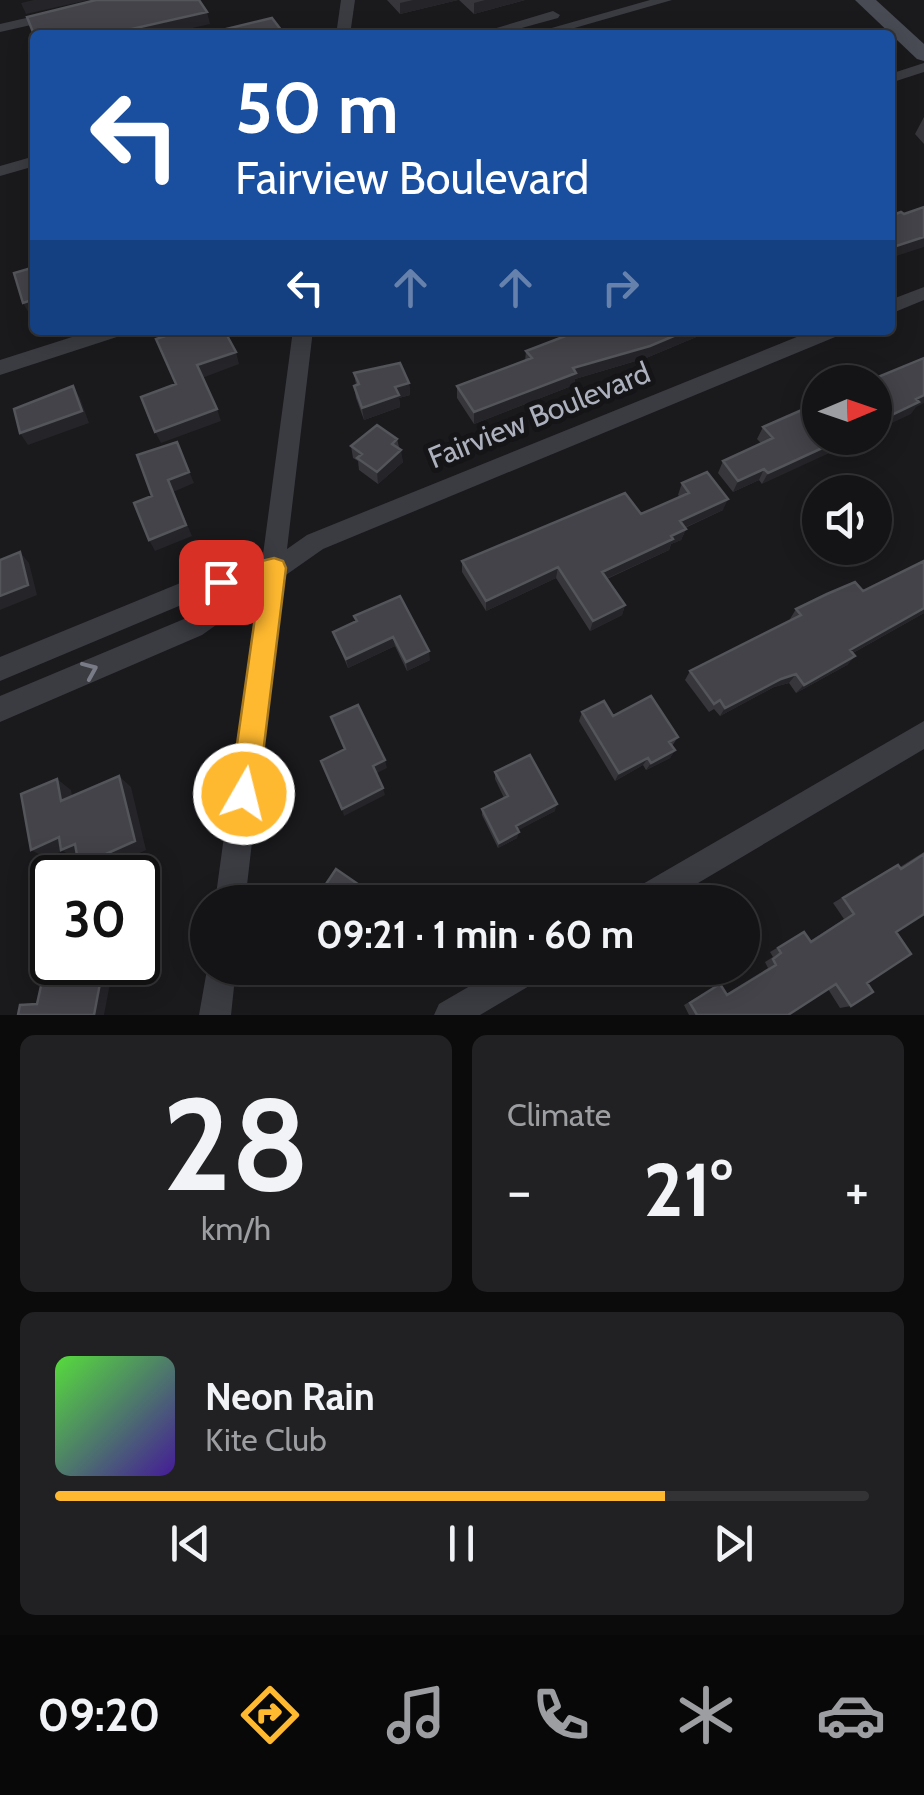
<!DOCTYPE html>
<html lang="en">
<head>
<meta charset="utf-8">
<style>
	:root { --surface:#141416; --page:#212123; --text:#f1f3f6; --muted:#9d9ea1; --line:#333335; --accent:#ffb930 }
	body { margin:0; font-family:Cabin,sans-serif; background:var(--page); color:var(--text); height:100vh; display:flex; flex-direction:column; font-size:38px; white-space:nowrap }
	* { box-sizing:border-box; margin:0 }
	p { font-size:32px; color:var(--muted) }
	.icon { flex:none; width:55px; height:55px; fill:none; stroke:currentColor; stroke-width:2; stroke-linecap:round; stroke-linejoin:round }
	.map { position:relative; height:1015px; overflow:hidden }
	.side { display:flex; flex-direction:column; gap:20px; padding:20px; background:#0b0b0c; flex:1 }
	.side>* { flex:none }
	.hud { position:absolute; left:30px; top:30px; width:865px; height:305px; border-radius:10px; box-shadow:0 5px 25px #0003,0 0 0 2px var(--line); background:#1a4fa0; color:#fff; overflow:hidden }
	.needle { width:65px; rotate:88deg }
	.fabs { position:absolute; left:802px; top:365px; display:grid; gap:20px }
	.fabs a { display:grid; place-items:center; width:90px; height:90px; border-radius:50%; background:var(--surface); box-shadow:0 5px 25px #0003,0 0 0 2px var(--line); font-size:50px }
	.speed { position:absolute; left:30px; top:855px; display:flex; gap:20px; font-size:50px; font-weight:700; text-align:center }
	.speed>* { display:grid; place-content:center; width:130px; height:130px; border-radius:50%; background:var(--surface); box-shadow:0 5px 25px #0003,0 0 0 2px var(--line); line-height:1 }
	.speed .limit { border:5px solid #111; border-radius:15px; background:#fff; color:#111 }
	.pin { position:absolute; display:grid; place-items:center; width:85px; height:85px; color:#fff; margin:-42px; border-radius:20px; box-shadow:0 5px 15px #0006 }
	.me { position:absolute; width:110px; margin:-55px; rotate:8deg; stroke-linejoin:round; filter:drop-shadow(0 0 8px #0008) }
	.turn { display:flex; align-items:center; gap:35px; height:210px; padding:0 40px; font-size:45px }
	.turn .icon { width:130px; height:130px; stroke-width:2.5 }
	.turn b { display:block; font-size:70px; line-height:85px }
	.lanes { display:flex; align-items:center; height:95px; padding:0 40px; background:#0003; justify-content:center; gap:50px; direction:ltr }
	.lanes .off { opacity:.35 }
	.big { font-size:75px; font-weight:800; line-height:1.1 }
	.side .tile { flex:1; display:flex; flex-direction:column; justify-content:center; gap:15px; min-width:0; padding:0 35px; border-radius:15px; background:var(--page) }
	.side .dial { align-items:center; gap:0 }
	.dial b { font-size:130px; line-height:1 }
	.song { display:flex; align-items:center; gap:30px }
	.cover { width:120px; height:120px; border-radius:15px; background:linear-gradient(135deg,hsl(110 70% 55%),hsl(260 70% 35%)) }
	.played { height:10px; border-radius:5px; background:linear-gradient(90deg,var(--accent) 75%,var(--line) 75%) }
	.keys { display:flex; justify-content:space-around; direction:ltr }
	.heat { display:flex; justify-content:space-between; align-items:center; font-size:55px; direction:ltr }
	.side .tiles { flex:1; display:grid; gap:20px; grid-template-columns:1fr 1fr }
	.tile:last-child { grid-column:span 2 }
	.trip { position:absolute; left:190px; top:885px; width:570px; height:100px; border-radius:50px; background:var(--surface); box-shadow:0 5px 25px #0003,0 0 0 2px var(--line); font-weight:800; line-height:100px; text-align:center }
	.tab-bar { display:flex; height:160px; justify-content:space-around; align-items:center; background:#080809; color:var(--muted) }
	.tab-bar .icon { width:70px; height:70px }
	.tab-bar .current { color:var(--accent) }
	.tab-bar b { font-size:45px; color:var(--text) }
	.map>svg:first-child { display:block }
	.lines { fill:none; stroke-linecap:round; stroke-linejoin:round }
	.street { fill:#3b3c42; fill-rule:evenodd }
	.secondary { fill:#484b53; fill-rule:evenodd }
	.wall { fill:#36363b }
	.shaded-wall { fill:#252529 }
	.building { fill:#434349; stroke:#53555b; stroke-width:2.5 }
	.oneway { stroke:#797c86 }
	.route { fill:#ffb930; stroke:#a6781f; stroke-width:2.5 }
	.labels { text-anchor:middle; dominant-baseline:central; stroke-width:10; stroke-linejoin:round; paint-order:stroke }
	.street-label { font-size:30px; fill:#acb1bd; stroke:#151518 }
</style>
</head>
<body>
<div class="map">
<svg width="924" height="1015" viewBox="0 0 924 1015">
	<rect width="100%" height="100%" fill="#1a1a1d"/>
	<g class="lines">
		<path class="street" d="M341,0H355L350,35H336Z
			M650,0H672L550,35H527Z
			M57,11L64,15L62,18L0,32V24Z
			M553,11L560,15L558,18L496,35H473Z
			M924,63V72L890,83V74Z
			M35,156V166L0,176V166Z
			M924,287V300L890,314V300Z
			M94,330H126L123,335L0,375V360Z
			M293,330H313L287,549L307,535L814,330H843L840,335L323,549L283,577L245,902H215L257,596L202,635L0,722V696L184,619L225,591L198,598L0,681V657L195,577L262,562Z
			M924,721V749L666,902H624L629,892Z
			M208,964V968H236L231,1015H199Z
			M501,968H545L541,979L480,1015H434L439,1004Z"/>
		<path class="secondary" d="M855,0H876L924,44V61L917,59Z"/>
	</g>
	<path class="wall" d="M387,0H458L400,14Z
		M459,0H525L474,14Z
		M924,117V144L915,134Z
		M564,330H713L646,358L575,379L574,385L474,424L457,398V386L525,361L526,351L563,337Z
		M354,373L409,383L410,395L399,398L400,407L364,420L356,398L354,386L356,385Z
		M820,402L762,484L759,480L733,492L718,473L723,461L762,444L757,439L763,427Z
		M397,439L403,462L378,484L359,470L358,461L353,458L351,446Z
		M682,483L723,510L685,528L686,529L681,540L671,544L669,550L607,579L625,605L622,615L590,631L556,578L486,611L462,572V561L641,514L680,497L678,495Z
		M863,591L924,613L853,653L855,656L847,665L796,693L789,683L774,687L720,716L714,709L709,712L685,680L690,671L791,620L790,619L796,609Z
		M354,616L430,660L407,671L395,646L348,668L333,632L356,622Z
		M582,712L613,716L678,737L672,746L675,750L670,758L646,770L643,765L615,781L579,721Z
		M495,772L555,811L518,830L517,838L498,848L482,815V809L504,798L495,779Z
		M924,852V914L896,932L867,983L851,1006L840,1008L828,989L788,1015H689L684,1005L720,984L726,994L768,968L765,962L773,957L770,952L804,932L810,941L844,919L833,903L888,870L898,865L900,867Z"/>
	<path class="shaded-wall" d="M34,0H89L26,14L21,3Z
		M413,0H458L400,14V3Z
		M485,0H525L474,14V3Z
		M207,12L210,24L161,35H105Z
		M924,237V247L890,258V248Z
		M35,299V314L30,315L23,303Z
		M688,330H713L646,358L575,379L574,385L474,424V412L573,368Z
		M236,352L239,364L202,378L197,365Z
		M409,383L410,395L399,398L400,407L364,420L362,408L395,387Z
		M73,386L80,398L89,423L28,445L20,433Z
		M924,395V403L916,407L911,414L875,431V423Z
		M217,409L221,421L161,443L155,432Z
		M844,438H862L762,484L768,473Z
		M177,442L194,483L173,492L192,536L155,551L149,540L168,480Z
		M401,450L403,462L378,484L377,472Z
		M764,469L759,480L733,492L738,481Z
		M728,499L723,510L675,532L680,521Z
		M686,529L681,540L671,544L669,550L599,582L602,572Z
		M20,552L29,563L37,595L0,610V596Z
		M558,567L556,578L486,611V601Z
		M625,605L622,615L590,631L593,621Z
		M924,608V613L842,659L850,650Z
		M393,637L395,646L348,668L346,659Z
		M429,651L430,660L407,671L406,662Z
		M855,656L847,665L796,693L804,685Z
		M796,674L789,683L774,687L720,716L725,708L781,679Z
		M675,750L670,758L646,770L651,763Z
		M648,758L643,765L615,781L619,773Z
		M385,760L387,768L375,774L373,766Z
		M119,776L131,787L146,850L93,874L79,866Z
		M57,779L71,790L75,811L61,801Z
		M383,788L385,795L344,816L342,809Z
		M557,804L555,811L515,832L516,826Z
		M519,832L517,838L498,848L499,843Z
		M59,837L75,844L88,852L75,858L63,851L46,858L31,850Z
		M104,962H114L104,1015H94Z"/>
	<path class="building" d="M96,0H199L207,12L105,35H35V37L27,17Z
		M272,18L285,35H230L226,29Z
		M924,207V237L890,248V216L901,212L904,214Z
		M35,267V299L23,303L14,273Z
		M184,330H224L236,352L197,365L217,409L155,432L141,397L176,384L156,339Z
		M565,330H688L650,346L573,368L576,373L474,412L457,386L532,358L526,351L568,335Z
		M924,358V395L916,399L919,402L875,423V382H866Z
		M400,363L409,383L395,387L399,395L362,408L354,386L359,384L354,373Z
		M73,386L82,411L20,433L14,409Z
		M820,402V438H844L768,473L764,469L738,481L723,461L773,438L763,427Z
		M377,425L397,439L392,444L401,450L377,472L357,458L362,454L351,446Z
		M177,442L189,472L168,480L186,525L149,540L134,503L152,496L137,455Z
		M707,472L728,499L680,521L686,529L671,536L673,539L602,572L625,605L593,621L558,567L486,601L462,561L625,493L641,514L689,493L682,483Z
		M20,552L28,585L0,596V560Z
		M924,561V608L850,650L855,656L804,685L796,674L781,679L725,708L720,700L714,704L690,671L801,615L796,609L827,594L855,582L863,591Z
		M400,596L429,651L406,662L393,637L346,659L333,632L357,621L354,616Z
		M651,696L678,737L669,742L675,750L651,763L648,758L619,773L582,712L604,701L613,716Z
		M358,705L385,760L373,766L383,788L342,809L321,761L345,749L331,717Z
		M530,755L557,804L516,826L519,832L499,843L482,809L508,796L495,772Z
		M119,776L135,841L79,866L75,844L61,850L59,837L31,850L21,794L57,779L61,801Z
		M924,854V914L896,932L911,954L867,983L873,992L851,1006L836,984L788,1015H697L690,1003L720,984L727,995L776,965L773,959L781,953L778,948L804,932L811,942L854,914L843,898L898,865L901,869Z
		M336,869L381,900L388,889L406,901L405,902H314Z
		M47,959H52V962H104L94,1015H18L20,1005L37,1004Z"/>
	<defs><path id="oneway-chevron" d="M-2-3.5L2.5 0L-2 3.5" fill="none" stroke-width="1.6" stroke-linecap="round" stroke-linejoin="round" transform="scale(2.5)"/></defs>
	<use class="oneway" href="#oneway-chevron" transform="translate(90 670) rotate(-23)"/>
	<path class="route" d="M274,558L283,561L286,568L258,794L254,804L244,808L234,804L230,794L260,582L221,592L213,589L209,582L213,574L221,571Z"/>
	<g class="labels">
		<g class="street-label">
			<text transform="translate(539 415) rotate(-22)">Fairview Boulevard</text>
		</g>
	</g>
</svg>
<div class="fabs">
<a><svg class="needle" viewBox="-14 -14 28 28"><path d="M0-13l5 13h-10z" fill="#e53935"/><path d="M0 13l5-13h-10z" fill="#9d9ea1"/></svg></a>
<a><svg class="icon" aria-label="sound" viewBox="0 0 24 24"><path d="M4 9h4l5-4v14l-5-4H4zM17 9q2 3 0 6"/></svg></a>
</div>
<div class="speed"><div class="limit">30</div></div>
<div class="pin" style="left:221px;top:582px;background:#d93025"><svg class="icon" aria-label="arrive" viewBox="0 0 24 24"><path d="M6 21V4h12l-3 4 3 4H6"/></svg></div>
<svg class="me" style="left:244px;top:794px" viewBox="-20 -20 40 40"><circle r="17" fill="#ffb930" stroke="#fff" stroke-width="3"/><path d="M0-11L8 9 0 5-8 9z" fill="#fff"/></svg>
<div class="trip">09:21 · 1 min · 60 m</div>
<div class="hud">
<div class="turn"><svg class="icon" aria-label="left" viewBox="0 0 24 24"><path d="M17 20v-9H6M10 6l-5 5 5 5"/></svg><div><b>50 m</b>Fairview Boulevard</div></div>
<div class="lanes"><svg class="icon" aria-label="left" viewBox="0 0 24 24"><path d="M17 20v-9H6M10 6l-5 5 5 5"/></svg><svg class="icon off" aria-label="ahead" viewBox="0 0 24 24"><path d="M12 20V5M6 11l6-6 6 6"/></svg><svg class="icon off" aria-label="ahead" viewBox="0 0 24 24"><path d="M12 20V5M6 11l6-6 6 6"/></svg><svg class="icon off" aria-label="right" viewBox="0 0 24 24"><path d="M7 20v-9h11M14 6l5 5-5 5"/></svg></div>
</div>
</div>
<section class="side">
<div class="tiles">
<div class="tile dial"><b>28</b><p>km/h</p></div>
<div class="tile"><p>Climate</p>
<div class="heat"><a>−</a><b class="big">21°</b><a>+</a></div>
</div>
<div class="tile">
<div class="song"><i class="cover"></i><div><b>Neon Rain</b><p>Kite Club</p></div></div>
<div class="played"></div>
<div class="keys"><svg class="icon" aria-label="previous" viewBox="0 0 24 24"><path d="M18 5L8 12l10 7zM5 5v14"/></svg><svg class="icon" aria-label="pause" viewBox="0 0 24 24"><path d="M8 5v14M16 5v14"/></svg><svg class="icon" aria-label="next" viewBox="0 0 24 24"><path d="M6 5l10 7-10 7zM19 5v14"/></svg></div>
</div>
</div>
</section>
<nav class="tab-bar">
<b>09:20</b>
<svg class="icon current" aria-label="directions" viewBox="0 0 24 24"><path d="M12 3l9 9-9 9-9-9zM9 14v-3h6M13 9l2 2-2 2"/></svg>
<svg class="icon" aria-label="music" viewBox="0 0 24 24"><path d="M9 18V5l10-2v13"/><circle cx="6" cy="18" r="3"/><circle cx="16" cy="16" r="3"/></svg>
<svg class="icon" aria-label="phone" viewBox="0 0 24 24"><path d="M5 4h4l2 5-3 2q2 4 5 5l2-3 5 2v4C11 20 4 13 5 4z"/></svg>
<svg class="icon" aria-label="climate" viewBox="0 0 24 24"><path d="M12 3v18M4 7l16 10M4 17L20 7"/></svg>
<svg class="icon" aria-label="car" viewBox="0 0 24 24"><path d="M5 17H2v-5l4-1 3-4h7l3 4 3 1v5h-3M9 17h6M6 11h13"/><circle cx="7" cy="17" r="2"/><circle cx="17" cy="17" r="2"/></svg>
</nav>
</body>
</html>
